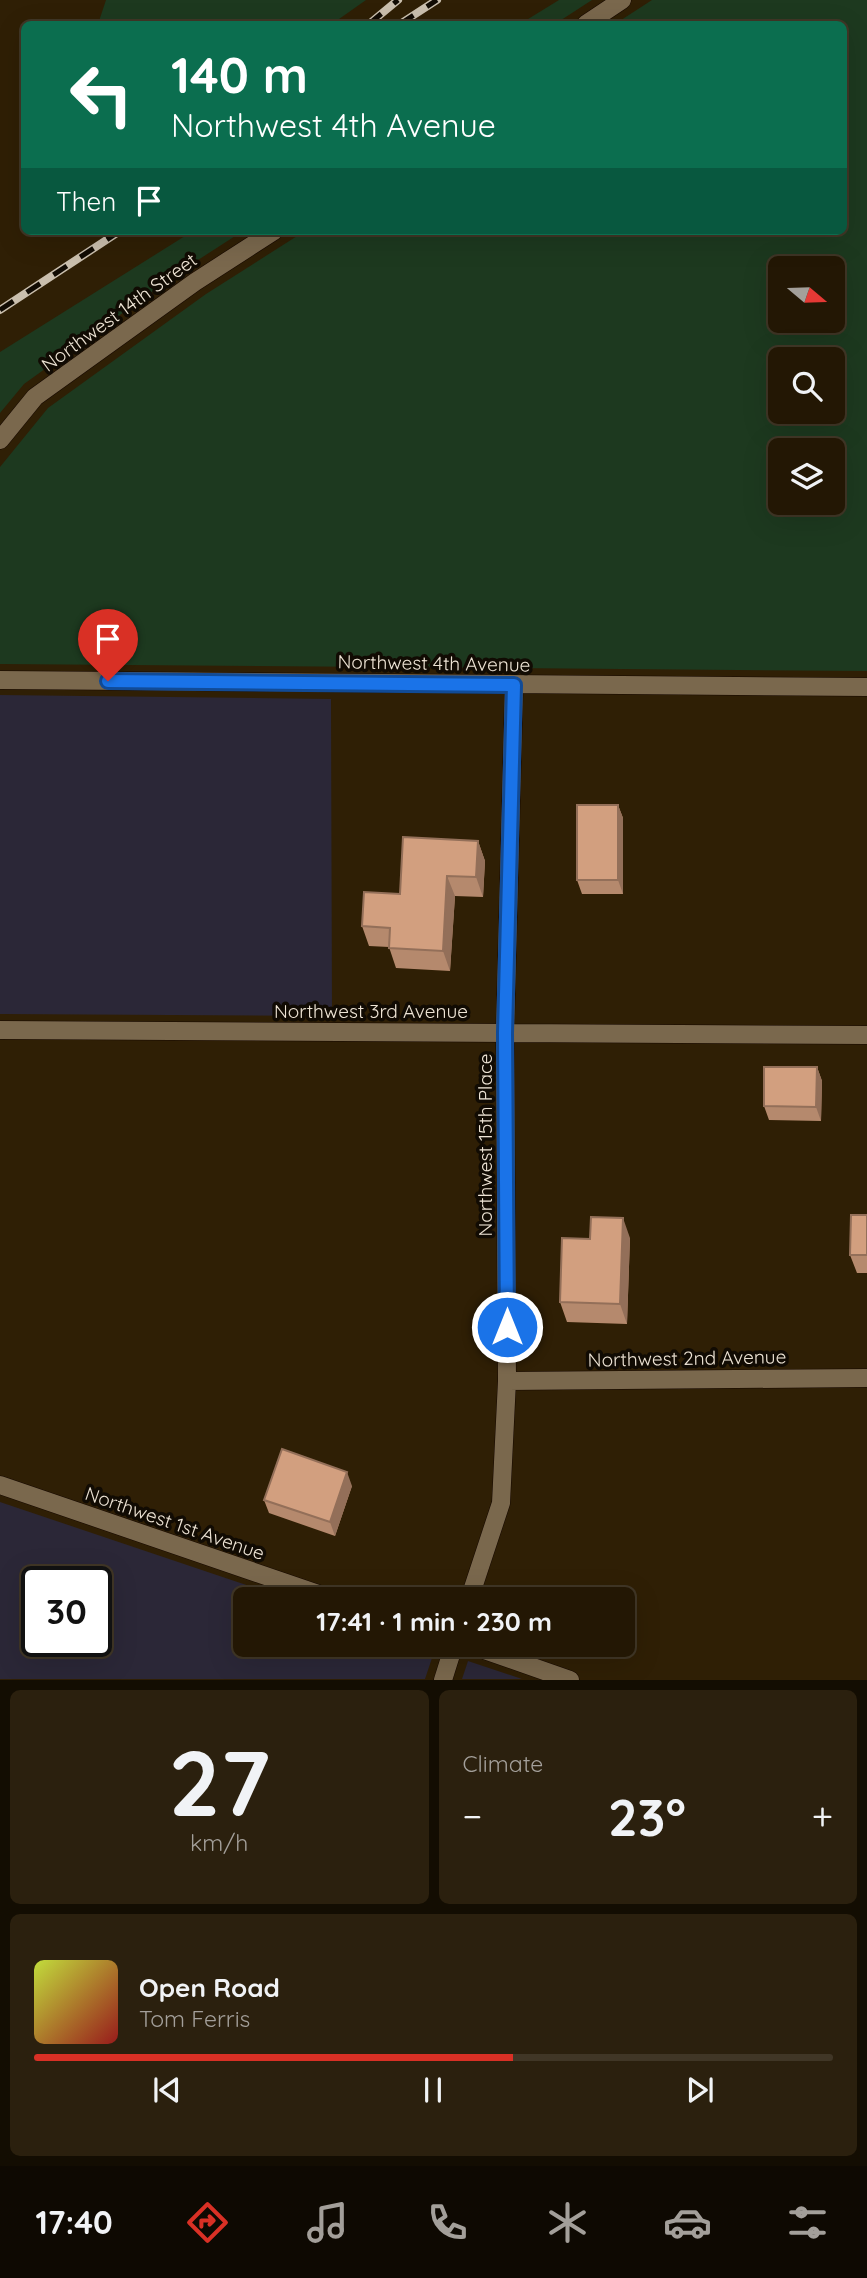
<!DOCTYPE html>
<html lang="en">
<head>
<meta charset="utf-8">
<style>
	:root { --surface:#231704; --page:#2b200e; --text:#f1f3f6; --muted:#a39f9a; --line:#403626; --accent:#d93025 }
	body { margin:0; font-family:Quicksand,sans-serif; background:var(--page); color:var(--text); height:100vh; display:flex; flex-direction:column; font-size:26px; white-space:nowrap }
	* { box-sizing:border-box; margin:0 }
	p { font-size:23px; color:var(--muted) }
	.icon { flex:none; width:38px; height:38px; fill:none; stroke:currentColor; stroke-width:2; stroke-linecap:round; stroke-linejoin:round }
	.map { position:relative; height:1680px; overflow:hidden }
	.sheet { display:flex; flex-direction:column; gap:10px; padding:10px; background:#130d02; flex:1 }
	.sheet>* { flex:none }
	.hud { position:absolute; left:21px; top:21px; width:826px; height:214px; border-radius:10px; box-shadow:0 7px 28px #0002,0 0 0 2px var(--line); background:#0b6e4f; color:#fff; overflow:hidden }
	.needle { width:46px; rotate:109deg }
	.fabs { position:absolute; left:768px; top:256px; display:grid; gap:14px }
	.fabs a { display:grid; place-items:center; width:77px; height:77px; border-radius:10px; background:var(--surface); box-shadow:0 7px 28px #0002,0 0 0 2px var(--line); font-size:35px }
	.speed { position:absolute; left:21px; top:1566px; display:flex; gap:14px; font-size:35px; font-weight:700; text-align:center }
	.speed>* { display:grid; place-content:center; width:91px; height:91px; border-radius:50%; background:var(--surface); box-shadow:0 7px 28px #0002,0 0 0 2px var(--line); line-height:1 }
	.speed .limit { border:4px solid #111; border-radius:10px; background:#fff; color:#111 }
	.pin { position:absolute; display:grid; place-items:center; width:60px; height:60px; color:#fff; margin:-72px -30px; border-radius:50% 50% 50% 0; rotate:-45deg; box-shadow:0 0 7px #0007 }
	.pin .icon { rotate:45deg }
	.me { position:absolute; width:77px; margin:-38px; rotate:0deg; stroke-linejoin:round; filter:drop-shadow(0 0 5px #0008) }
	.turn { display:flex; align-items:center; gap:24px; height:147px; padding:0 35px; font-size:32px }
	.turn .icon { width:91px; height:91px; stroke-width:2.5 }
	.turn b { display:block; font-size:49px; line-height:60px }
	.then { display:flex; align-items:center; height:66px; padding:0 35px; background:#0003; gap:14px; font-size:26px }
	.big { font-size:52px; font-weight:700; line-height:1.1 }
	.sheet .card { flex:1; display:flex; flex-direction:column; justify-content:center; gap:10px; min-width:0; padding:0 24px; border-radius:10px; background:var(--page) }
	.sheet .dial { align-items:center; gap:0 }
	.dial b { font-size:91px; line-height:1 }
	.song { display:flex; align-items:center; gap:21px }
	.cover { width:84px; height:84px; border-radius:10px; background:linear-gradient(135deg,hsl(70 70% 55%),hsl(0 70% 35%)) }
	.played { height:7px; border-radius:4px; background:linear-gradient(90deg,var(--accent) 60%,var(--line) 60%) }
	.keys { display:flex; justify-content:space-around; direction:ltr }
	.heat { display:flex; justify-content:space-between; align-items:center; font-size:38px; direction:ltr }
	.sheet .tiles { flex:1; display:grid; gap:10px; grid-template-columns:1fr 1fr }
	.card:last-child { grid-column:span 2 }
	.trip { position:absolute; left:233px; top:1587px; width:402px; height:70px; border-radius:10px; background:var(--surface); box-shadow:0 7px 28px #0002,0 0 0 2px var(--line); font-weight:700; line-height:70px; text-align:center }
	.tabs { display:flex; height:112px; justify-content:space-around; align-items:center; background:#0e0902; color:var(--muted) }
	.tabs .icon { width:49px; height:49px }
	.tabs .on { color:var(--accent) }
	.tabs b { font-size:32px; color:var(--text) }
	.map>svg:first-child { display:block }
	.commercial { fill:#2b2737; fill-rule:evenodd }
	.green { fill:#1d391f; fill-rule:evenodd }
	.lines { fill:none; stroke-linecap:round; stroke-linejoin:round }
	.minor-casing { stroke:#160800; stroke-width:19 }
	.minor { stroke:#7a684d; stroke-width:18 }
	.rail-casing { stroke:#cabfae; stroke-width:8 }
	.rail { stroke:#110b03; stroke-width:5; stroke-dasharray:16; stroke-linecap:butt }
	.wall { fill:#b5896d }
	.shaded-wall { fill:#936f59 }
	.building { fill:#d29f7f; stroke:#936f59; stroke-width:2 }
	.route-casing { stroke:#114b97; stroke-width:18 }
	.route { stroke:#1a73e8; stroke-width:12 }
	.labels { text-anchor:middle; dominant-baseline:central; stroke-width:7; stroke-linejoin:round; paint-order:stroke }
	.street-label { font-size:19px; fill:#eee4d5; stroke:#110b03 }
</style>
</head>
<body>
<div class="map">
<svg width="867" height="1680" viewBox="0 0 867 1680">
	<rect width="100%" height="100%" fill="#2f1f05"/>
	<path class="commercial" d="M0,695L331,699L332,1016L0,1014Z
		M0,1502L288,1599L245,1600V1645H422L435,1649L425,1679H0ZM37,1582H96V1642H37Z
		M468,1661L522,1679H462Z"/>
	<path class="green" d="M106,0H366L332,24H98Z
		M559,0H592L555,24H520Z
		M652,0H867V671L0,664V467L48,408L206,294L305,231H844V24H615ZM780,268H833V320H780ZM780,359H833V411H780ZM780,450H833V502H780Z
		M193,231H243L184,269L24,384L0,413V352Z"/>
	<g class="lines">
		<defs>
			<path id="minor" d="M586,24L622,0
				M0,440L35,397L195,282L274,231
				M0,680L867,687
				M0,1030L867,1035
				M507,1381L867,1378
				M0,1485L336,1600
				M469,1600L501,1503L507,1381L505,1033L514,685
				M470,1645L570,1680
				M443,1680L454,1645"/>
		</defs>
		<use href="#minor" class="minor-casing"/>
		<use href="#minor" class="minor"/>
		<defs>
			<path id="rail" d="M369,24L398,0
				M400,24L437,0
				M0,310L120,231"/>
		</defs>
		<use href="#rail" class="rail-casing"/>
		<use href="#rail" class="rail"/>
	</g>
	<path class="wall" d="M618,805L623,818V894H582L577,880Z
		M478,841L485,861L483,897L455,896L450,971L396,968L389,947L369,946L362,926L400,894Z
		M817,1067L822,1081L821,1121L769,1120L764,1106Z
		M867,1215V1273H857L850,1255Z
		M630,1238L627,1324L567,1322L560,1302L590,1239Z
		M352,1486L335,1536L269,1513L264,1500Z"/>
	<path class="shaded-wall" d="M618,805L623,818V894L618,880Z
		M478,841L485,861L483,897L476,877Z
		M447,876L455,896L450,971L443,951Z
		M817,1067L822,1081L821,1121L816,1107Z
		M623,1218L630,1238L627,1324L620,1304Z
		M347,1472L352,1486L335,1536L330,1522Z"/>
	<path class="building" d="M577,805H618V880H577Z
		M403,837L478,841L476,877L447,876L443,951L389,948L390,928L362,926L364,892L400,894Z
		M764,1067H817L816,1107L764,1106Z
		M851,1215H867V1255H850Z
		M591,1217L623,1218L620,1304L560,1302L562,1238L590,1239Z
		M282,1449L347,1472L330,1522L264,1500Z"/>
	<g class="lines">
		<defs>
			<path id="route" d="M108,681L514,685L505,1033L507,1327"/>
		</defs>
		<use href="#route" class="route-casing"/>
		<use href="#route" class="route"/>
	</g>
	<g class="labels">
		<g class="street-label">
			<text transform="translate(119 312) rotate(-36)">Northwest 14th Street</text>
			<text transform="translate(434 663) rotate(1)">Northwest 4th Avenue</text>
			<text x="371" y="1011">Northwest 3rd Avenue</text>
			<text transform="translate(485 1145) rotate(-90)">Northwest 15th Place</text>
			<text transform="translate(687 1358) rotate(-1)">Northwest 2nd Avenue</text>
			<text transform="translate(175 1523) rotate(19)">Northwest 1st Avenue</text>
		</g>
	</g>
</svg>
<div class="fabs">
<a><svg class="needle" viewBox="-14 -14 28 28"><path d="M0-13l5 13h-10z" fill="#e53935"/><path d="M0 13l5-13h-10z" fill="#a39f9a"/></svg></a>
<a><svg class="icon" aria-label="search" viewBox="0 0 24 24"><circle cx="10" cy="10" r="6"/><path d="M15 15l6 6"/></svg></a>
<a><svg class="icon" aria-label="layers" viewBox="0 0 24 24"><path d="M12 4l9 5-9 5-9-5zM3 14l9 5 9-5"/></svg></a>
</div>
<div class="speed"><div class="limit">30</div></div>
<div class="pin" style="left:108px;top:681px;background:#d93025"><svg class="icon" aria-label="arrive" viewBox="0 0 24 24"><path d="M6 21V4h12l-3 4 3 4H6"/></svg></div>
<svg class="me" style="left:507px;top:1327px" viewBox="-20 -20 40 40"><circle r="17" fill="#1a73e8" stroke="#fff" stroke-width="3"/><path d="M0-11L8 9 0 5-8 9z" fill="#fff"/></svg>
<div class="trip">17:41 · 1 min · 230 m</div>
<div class="hud">
<div class="turn"><svg class="icon" aria-label="left" viewBox="0 0 24 24"><path d="M17 20v-9H6M10 6l-5 5 5 5"/></svg><div><b>140 m</b>Northwest 4th Avenue</div></div>
<div class="then">Then<svg class="icon" aria-label="arrive" viewBox="0 0 24 24"><path d="M6 21V4h12l-3 4 3 4H6"/></svg></div>
</div>
</div>
<section class="sheet">
<div class="tiles">
<div class="card dial"><b>27</b><p>km/h</p></div>
<div class="card"><p>Climate</p>
<div class="heat"><a>−</a><b class="big">23°</b><a>+</a></div>
</div>
<div class="card">
<div class="song"><i class="cover"></i><div><b>Open Road</b><p>Tom Ferris</p></div></div>
<div class="played"></div>
<div class="keys"><svg class="icon" aria-label="previous" viewBox="0 0 24 24"><path d="M18 5L8 12l10 7zM5 5v14"/></svg><svg class="icon" aria-label="pause" viewBox="0 0 24 24"><path d="M8 5v14M16 5v14"/></svg><svg class="icon" aria-label="next" viewBox="0 0 24 24"><path d="M6 5l10 7-10 7zM19 5v14"/></svg></div>
</div>
</div>
</section>
<nav class="tabs">
<b>17:40</b>
<svg class="icon on" aria-label="directions" viewBox="0 0 24 24"><path d="M12 3l9 9-9 9-9-9zM9 14v-3h6M13 9l2 2-2 2"/></svg>
<svg class="icon" aria-label="music" viewBox="0 0 24 24"><path d="M9 18V5l10-2v13"/><circle cx="6" cy="18" r="3"/><circle cx="16" cy="16" r="3"/></svg>
<svg class="icon" aria-label="phone" viewBox="0 0 24 24"><path d="M5 4h4l2 5-3 2q2 4 5 5l2-3 5 2v4C11 20 4 13 5 4z"/></svg>
<svg class="icon" aria-label="climate" viewBox="0 0 24 24"><path d="M12 3v18M4 7l16 10M4 17L20 7"/></svg>
<svg class="icon" aria-label="car" viewBox="0 0 24 24"><path d="M5 17H2v-5l4-1 3-4h7l3 4 3 1v5h-3M9 17h6M6 11h13"/><circle cx="7" cy="17" r="2"/><circle cx="17" cy="17" r="2"/></svg>
<svg class="icon" aria-label="filters" viewBox="0 0 24 24"><path d="M4 7h16M4 17h16"/><circle cx="9" cy="7" r="2"/><circle cx="15" cy="17" r="2"/></svg>
</nav>
</body>
</html>
